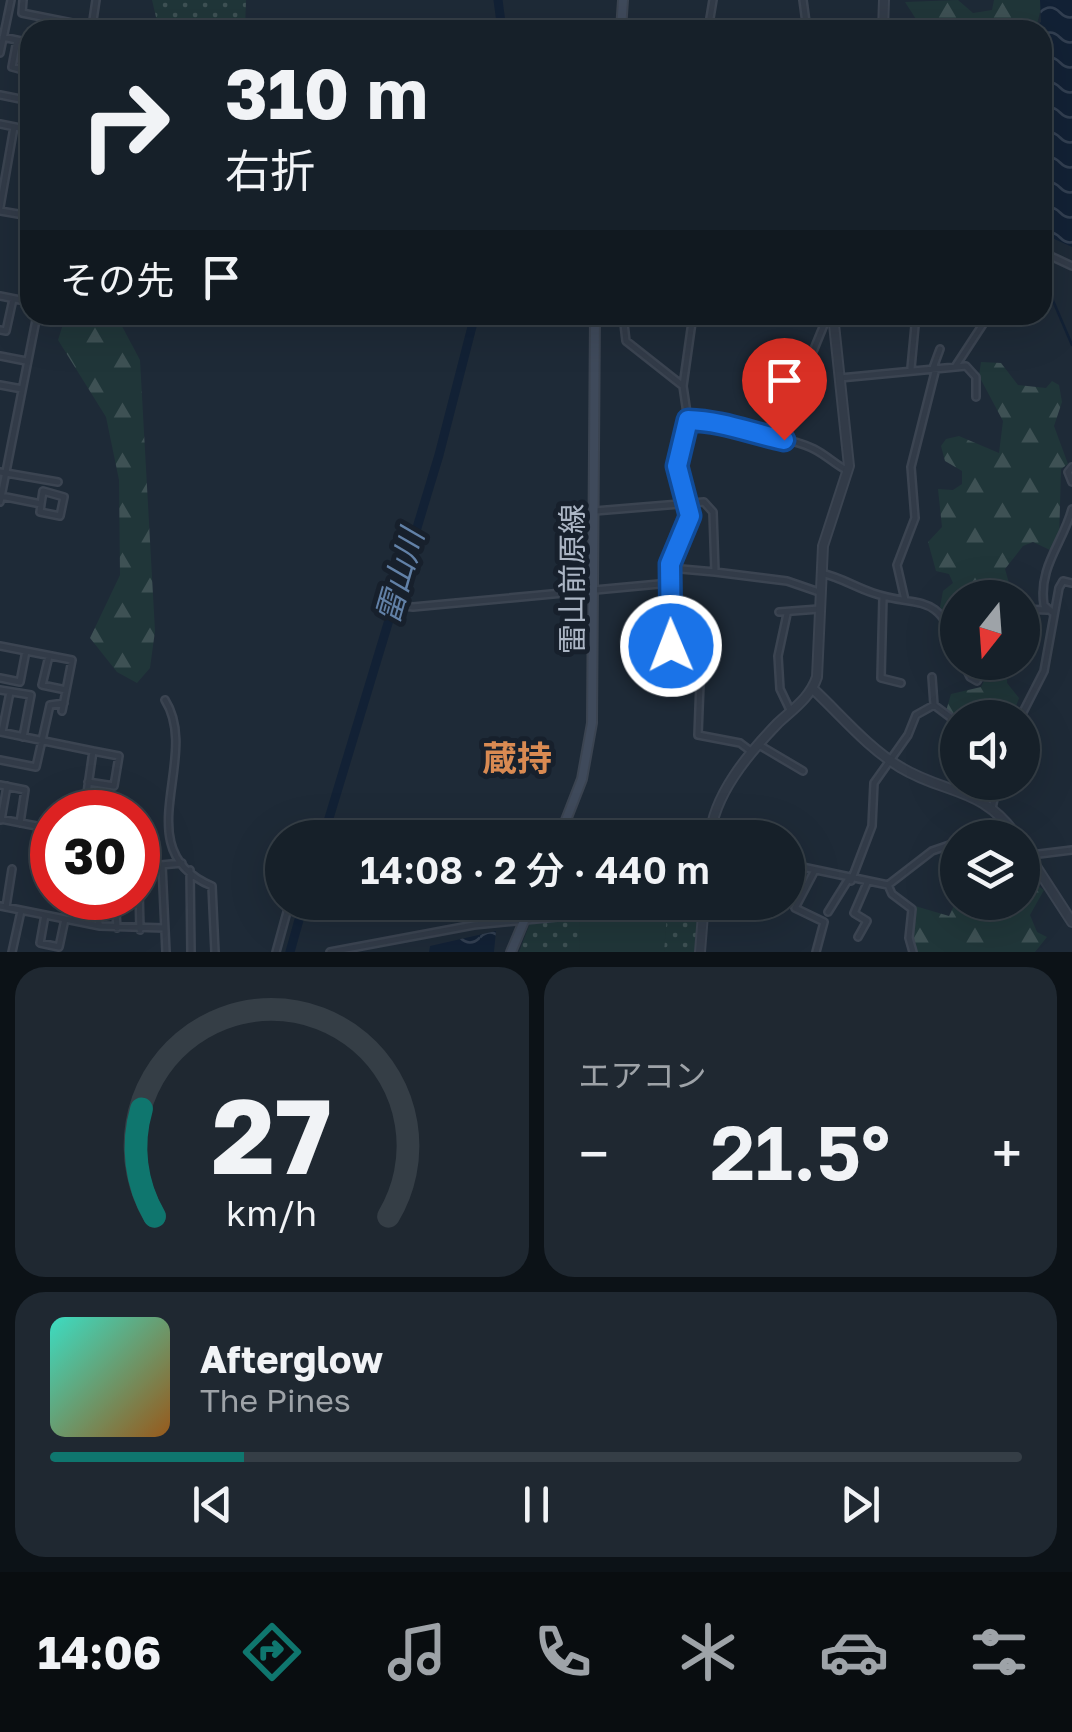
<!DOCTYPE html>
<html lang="ja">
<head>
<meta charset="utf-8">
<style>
	:root { --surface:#162029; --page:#1f2831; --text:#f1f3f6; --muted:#9ea3a8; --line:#353e46; --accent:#0f766e }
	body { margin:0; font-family:"Golos Text","Noto Sans JP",sans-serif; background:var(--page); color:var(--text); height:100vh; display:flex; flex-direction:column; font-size:38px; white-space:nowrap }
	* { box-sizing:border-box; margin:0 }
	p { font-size:32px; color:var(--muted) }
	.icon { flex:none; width:55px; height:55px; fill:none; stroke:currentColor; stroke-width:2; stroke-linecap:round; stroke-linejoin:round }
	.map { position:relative; height:952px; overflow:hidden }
	.sheet { display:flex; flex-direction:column; gap:15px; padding:15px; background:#0c1217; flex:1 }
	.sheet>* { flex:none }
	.top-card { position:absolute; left:20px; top:20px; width:1032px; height:305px; border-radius:30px; box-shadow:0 10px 40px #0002,0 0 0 2px var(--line); background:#162029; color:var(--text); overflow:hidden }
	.needle { width:65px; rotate:197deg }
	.buttons { position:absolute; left:940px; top:580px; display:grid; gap:20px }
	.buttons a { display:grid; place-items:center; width:100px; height:100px; border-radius:50%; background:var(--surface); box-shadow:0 10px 40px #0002,0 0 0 2px var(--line); font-size:50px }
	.speed { position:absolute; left:30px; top:790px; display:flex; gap:20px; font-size:50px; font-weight:700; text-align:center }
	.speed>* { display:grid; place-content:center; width:130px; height:130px; border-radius:50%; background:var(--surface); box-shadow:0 10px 40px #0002,0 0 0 2px var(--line); line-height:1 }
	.speed .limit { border:15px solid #d22; background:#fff; color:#111 }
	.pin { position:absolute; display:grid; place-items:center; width:85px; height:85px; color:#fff; margin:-102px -42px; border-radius:50% 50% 50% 0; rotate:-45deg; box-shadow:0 0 10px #0007 }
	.pin .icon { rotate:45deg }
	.me { position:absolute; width:110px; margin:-55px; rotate:359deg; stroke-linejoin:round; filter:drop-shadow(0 0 8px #0008) }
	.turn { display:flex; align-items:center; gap:35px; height:210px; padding:0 40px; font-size:45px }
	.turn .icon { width:130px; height:130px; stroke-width:2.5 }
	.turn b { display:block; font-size:70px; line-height:85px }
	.then { display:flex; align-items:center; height:95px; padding:0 40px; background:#0003; gap:20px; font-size:38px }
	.big { font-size:75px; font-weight:600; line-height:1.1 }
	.sheet .card { flex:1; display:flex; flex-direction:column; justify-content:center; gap:15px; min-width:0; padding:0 35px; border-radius:30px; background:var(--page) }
	.sheet .dial { align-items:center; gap:0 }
	.dial svg { height:260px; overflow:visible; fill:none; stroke:var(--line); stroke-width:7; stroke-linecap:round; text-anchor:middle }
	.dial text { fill:var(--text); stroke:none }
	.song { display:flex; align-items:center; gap:30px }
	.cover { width:120px; height:120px; border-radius:15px; background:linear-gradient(135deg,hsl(170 70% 55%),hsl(30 70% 35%)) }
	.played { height:10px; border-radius:5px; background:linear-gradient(90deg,var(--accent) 20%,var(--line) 20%) }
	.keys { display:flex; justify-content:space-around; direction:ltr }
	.heat { display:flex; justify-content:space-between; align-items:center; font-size:55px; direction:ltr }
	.sheet .tiles { flex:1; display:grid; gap:15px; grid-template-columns:1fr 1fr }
	.card:last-child { grid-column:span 2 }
	.trip { position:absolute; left:265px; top:820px; width:540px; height:100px; border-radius:50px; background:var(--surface); box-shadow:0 10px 40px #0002,0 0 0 2px var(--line); font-weight:600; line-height:100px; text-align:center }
	.menu { display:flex; height:160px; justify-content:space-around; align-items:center; background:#090d10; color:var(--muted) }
	.menu .icon { width:70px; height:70px }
	.menu .selected { color:var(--accent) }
	.menu b { font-size:45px; color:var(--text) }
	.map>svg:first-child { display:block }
	.forest { fill:url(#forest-firs) }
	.park { fill:url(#park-dots) }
	.pitch { fill:#203639 }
	.water { fill:url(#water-waves) }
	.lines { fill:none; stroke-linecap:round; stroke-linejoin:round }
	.stream { stroke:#122135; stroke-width:2.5 }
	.river { stroke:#122135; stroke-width:9 }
	.minor-casing { stroke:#3b4451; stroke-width:10 }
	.tertiary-casing { stroke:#3b4451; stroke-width:12 }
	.secondary-casing { stroke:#3b4451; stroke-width:12 }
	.minor { stroke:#323b48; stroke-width:5 }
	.tertiary { stroke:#323b48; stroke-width:8 }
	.secondary { stroke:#3f4a5b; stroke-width:8 }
	.route-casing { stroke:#114b97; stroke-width:25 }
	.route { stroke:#1a73e8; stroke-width:18 }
	.labels { text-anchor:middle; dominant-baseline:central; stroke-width:10; stroke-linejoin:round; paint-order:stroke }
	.street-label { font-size:30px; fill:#acb6c5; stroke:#17202c }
	.water-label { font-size:32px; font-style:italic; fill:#6281a7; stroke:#17202c }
	.quarter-label { font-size:35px; font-weight:bold; fill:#d98a52; stroke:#17202c }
</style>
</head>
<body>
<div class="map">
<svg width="1072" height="952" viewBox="0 0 1072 952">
	<defs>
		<pattern id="forest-firs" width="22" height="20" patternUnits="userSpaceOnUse" patternTransform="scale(2.5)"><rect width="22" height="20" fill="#203639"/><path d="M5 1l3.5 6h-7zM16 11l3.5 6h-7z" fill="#3e5154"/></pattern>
		<pattern id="park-dots" width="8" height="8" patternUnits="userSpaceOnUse" patternTransform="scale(2.5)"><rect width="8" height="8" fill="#203639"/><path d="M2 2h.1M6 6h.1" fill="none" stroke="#3e5154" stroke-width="1.8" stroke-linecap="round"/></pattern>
		<pattern id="water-waves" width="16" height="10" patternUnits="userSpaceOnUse" patternTransform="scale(2.5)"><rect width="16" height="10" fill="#122135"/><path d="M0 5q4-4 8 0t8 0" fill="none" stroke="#323f51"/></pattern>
	</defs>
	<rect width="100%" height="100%" fill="#1e2a37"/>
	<path class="forest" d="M958,0L973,13L992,10L994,0H1043L1036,28L1031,30H923L905,2Z
		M66,315H116L140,360L155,631L150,668L137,683L117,672L90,638L120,575L119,480L106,417L58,340Z
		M981,362L1001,363L1018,385L1046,388L1052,381L1059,385L1062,402L1054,426L1068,464L1061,469L1059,542L1050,550L1033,542L1023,546L1005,569L1013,597L958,598L957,627L940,607L943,591L953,583L949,574L936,571L928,542L942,527L938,489L953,490L962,484V471L945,461L941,446L946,439L959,436L999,453L1003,421L979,376Z
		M993,663H1008L1007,683L1019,698L1012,717H959L946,711L951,694L981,687Z
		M1023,876L1044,890L1030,915L1037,932L1047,937L1035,952H916L912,938L915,906L949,916L957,900L1022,902Z"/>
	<path class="park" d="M152,0H246L245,30H159Z
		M702,907L698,952H519L530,923Z"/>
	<path class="pitch" d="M667,914L664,952H579L580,921Z"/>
	<path class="water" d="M1040,0H1072V247L1052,238L1043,213L1042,30H1026L1041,22Z
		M496,931L494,952H429L430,946Z"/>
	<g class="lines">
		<path class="stream" d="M1042,275L1072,345"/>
		<path class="river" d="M498,0L502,30
			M323,838L439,455L475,315
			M290,952L304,902"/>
		<defs>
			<path id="minor" d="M23,0L22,13L92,27
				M803,0L807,30
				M92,27L96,0
				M708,30L713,0
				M3,37L30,43
				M17,40L12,67L30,72
				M0,53L11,0
				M0,95L30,101
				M0,124L30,130
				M0,207L14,127
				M0,211L30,216
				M1042,252L1072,266
				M0,296L30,302
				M623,315L626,341L683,386L688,420L677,466L690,516L670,564V641L679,670L700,683L698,735L740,743L752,752
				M0,330L6,331L13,299
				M0,356L26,361
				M955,367L989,315
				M911,368L916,315
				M933,368L940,349
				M840,378L966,366L976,377V397
				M0,385L22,389
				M683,386L693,315
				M688,420C713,421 792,438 814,449C826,455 836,465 848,471
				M784,440L798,388L828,315
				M1072,467L1068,472L1072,482
				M0,472L58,482
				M1,496L41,504L40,512L60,516L64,497L43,491L41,504
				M0,502L37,315
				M595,511L704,502L713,512L715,572L787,581L819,592
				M670,568L715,572
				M821,573C840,577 855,587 873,593C919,609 936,589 958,648
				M883,597L881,678L901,683
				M905,600L897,565L915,518L911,467L936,368
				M380,603L413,607L670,583
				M1022,609L1047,610
				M779,612L819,609
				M1052,612L1044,605C1038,567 1063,543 1072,509
				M787,614L778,656L780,689L791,712
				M0,646L72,660L62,711
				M49,656L42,685L66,690
				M963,662L970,677L977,681L988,662
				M0,678L20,682L26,651
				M0,690L31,695L23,737
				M165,700C202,758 125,850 212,886L215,952
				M934,705L958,723
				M1020,718L1044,671L1059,588L1063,581L1072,583
				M0,732L93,751
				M2,732L10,692
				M759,745L803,771
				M0,760L36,767L50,705L64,703
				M0,785L25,790L20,823
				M85,807L93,751L119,756L114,786L88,782
				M992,808L998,782
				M84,812L85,807L112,812
				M0,819L52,829
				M1,820L7,786
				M48,828L42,859L52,861
				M138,848L140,930
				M1031,855L1072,850
				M788,864L888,885L932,851L958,842
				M162,865L166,952
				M140,867L182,863
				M190,870L191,952
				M814,872L795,908L824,922L816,952
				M851,881L872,826L874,783L908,735L916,715L934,705L932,677
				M888,885L892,894L912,909L909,938L913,952
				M90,898L100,926
				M115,898L117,928
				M0,906L100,926L164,928
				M6,907L12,869
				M828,912L848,880
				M45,915L40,943L59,947L65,919
				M858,937L867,921L854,913L867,883
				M12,952L21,911
				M276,952L287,912
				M330,952L474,925L704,903"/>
			<path id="tertiary" d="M883,30L884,0
				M813,689C841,715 867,747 900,767C946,795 983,786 1018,838
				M710,838C713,795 749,753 777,724C793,709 810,698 817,677L823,546L849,466L833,315
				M1022,845L1072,922
				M700,952L704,902"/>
			<path id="secondary" d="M621,30L623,0
				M559,838L582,779L592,723L595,315
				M511,952L532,902"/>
		</defs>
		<use href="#minor" class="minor-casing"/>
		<use href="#tertiary" class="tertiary-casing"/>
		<use href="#secondary" class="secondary-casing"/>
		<use href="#minor" class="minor"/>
		<use href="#tertiary" class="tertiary"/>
		<use href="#secondary" class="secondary"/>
	</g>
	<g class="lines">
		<defs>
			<path id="route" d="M671,646L670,564L690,516L677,466L688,420C722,421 751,433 784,440"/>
		</defs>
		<use href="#route" class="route-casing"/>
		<use href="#route" class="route"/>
	</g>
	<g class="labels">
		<g class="street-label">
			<text transform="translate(572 579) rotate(-90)">雷山前原線</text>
		</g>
		<g class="water-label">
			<text transform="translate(399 576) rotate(-74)">雷山川</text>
		</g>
		<g class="quarter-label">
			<text x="517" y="758">蔵持</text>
		</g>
	</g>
</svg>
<div class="buttons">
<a><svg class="needle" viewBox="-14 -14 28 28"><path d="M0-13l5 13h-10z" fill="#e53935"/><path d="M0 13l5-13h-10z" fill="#9ea3a8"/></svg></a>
<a><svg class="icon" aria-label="sound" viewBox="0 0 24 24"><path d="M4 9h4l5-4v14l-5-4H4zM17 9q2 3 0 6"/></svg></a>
<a><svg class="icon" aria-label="layers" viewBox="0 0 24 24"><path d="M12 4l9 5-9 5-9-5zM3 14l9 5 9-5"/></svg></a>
</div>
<div class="speed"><div class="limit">30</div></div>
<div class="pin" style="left:784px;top:440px;background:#d93025"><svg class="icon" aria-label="arrive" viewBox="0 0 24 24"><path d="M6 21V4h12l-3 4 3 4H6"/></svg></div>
<svg class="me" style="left:671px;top:646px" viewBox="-20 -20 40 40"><circle r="17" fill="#1a73e8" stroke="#fff" stroke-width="3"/><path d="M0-11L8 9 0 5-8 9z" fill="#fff"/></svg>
<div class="trip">14:08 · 2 分 · 440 m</div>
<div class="top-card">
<div class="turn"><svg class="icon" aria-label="right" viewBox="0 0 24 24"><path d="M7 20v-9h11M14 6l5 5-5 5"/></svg><div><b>310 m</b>右折</div></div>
<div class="then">その先<svg class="icon" aria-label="arrive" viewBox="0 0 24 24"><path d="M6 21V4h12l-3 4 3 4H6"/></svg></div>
</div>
</div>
<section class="sheet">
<div class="tiles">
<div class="card dial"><svg viewBox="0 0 100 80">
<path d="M14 69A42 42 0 1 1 86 69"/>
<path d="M14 69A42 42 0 0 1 10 36" stroke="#0f766e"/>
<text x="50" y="56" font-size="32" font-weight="700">27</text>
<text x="50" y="72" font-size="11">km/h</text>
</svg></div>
<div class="card"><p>エアコン</p>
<div class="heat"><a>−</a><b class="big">21.5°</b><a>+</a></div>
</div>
<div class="card">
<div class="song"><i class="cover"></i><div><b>Afterglow</b><p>The Pines</p></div></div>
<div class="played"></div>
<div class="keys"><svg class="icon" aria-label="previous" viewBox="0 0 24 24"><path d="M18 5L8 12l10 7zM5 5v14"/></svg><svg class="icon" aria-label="pause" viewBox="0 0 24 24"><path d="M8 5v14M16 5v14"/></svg><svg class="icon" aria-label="next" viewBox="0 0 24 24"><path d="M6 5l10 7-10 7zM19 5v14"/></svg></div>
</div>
</div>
</section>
<nav class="menu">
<b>14:06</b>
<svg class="icon selected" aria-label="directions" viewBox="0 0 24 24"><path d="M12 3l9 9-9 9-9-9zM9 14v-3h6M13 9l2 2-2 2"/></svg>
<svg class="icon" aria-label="music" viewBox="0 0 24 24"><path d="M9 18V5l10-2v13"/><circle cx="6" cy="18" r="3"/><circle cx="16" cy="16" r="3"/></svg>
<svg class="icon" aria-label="phone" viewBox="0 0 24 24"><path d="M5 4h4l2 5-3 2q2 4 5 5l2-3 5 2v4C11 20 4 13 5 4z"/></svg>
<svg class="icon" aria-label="climate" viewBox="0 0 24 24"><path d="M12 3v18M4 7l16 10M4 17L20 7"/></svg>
<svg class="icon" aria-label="car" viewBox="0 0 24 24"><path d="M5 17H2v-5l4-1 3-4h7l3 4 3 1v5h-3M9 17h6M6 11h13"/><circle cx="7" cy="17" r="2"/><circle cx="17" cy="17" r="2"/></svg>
<svg class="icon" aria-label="filters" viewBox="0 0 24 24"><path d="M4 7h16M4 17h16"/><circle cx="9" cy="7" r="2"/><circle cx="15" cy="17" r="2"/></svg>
</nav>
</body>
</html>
